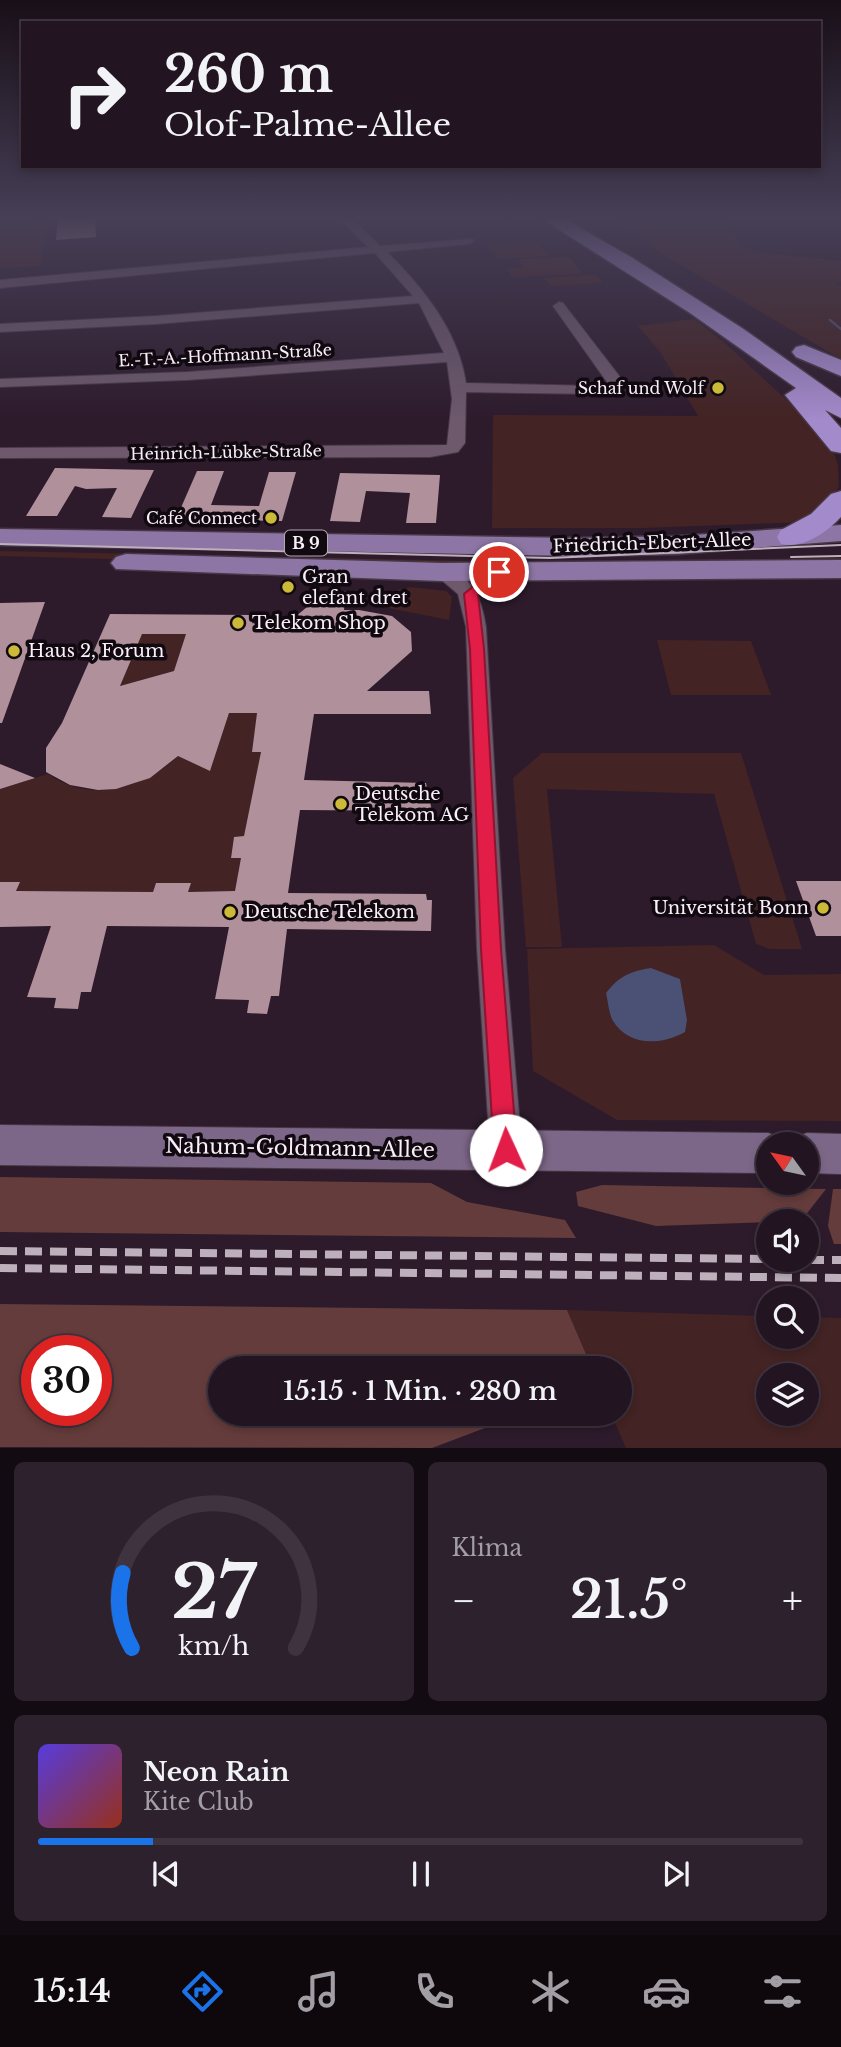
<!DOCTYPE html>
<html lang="de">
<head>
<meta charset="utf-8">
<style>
	:root { --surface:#221421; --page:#2e212e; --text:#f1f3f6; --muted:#a29ea5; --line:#3f333f; --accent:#1a73e8 }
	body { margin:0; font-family:"Libre Baskerville",serif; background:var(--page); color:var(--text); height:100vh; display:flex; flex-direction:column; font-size:26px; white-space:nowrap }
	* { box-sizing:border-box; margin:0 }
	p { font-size:23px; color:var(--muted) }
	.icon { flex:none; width:38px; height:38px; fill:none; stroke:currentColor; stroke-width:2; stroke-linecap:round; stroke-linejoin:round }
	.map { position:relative; height:1448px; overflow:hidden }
	.panel { display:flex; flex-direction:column; gap:14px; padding:14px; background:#130b12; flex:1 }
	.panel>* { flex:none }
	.hud { position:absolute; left:21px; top:21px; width:800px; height:147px; border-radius:0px; box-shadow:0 4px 10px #0003,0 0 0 2px var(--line); background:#221421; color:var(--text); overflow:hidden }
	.needle { width:46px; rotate:303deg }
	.fabs { position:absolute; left:756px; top:1132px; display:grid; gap:14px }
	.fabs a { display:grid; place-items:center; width:63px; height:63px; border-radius:50%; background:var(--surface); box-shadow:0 4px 10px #0003,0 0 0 2px var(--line); font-size:35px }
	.speed { position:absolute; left:21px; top:1335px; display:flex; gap:14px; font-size:35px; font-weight:700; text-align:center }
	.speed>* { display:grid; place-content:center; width:91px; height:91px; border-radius:50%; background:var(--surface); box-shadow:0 4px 10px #0003,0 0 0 2px var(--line); line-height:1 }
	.speed .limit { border:10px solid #d22; background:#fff; color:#111 }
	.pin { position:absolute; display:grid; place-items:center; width:60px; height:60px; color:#fff; margin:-30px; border:4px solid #fff; border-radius:50%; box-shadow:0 2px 7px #0007 }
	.me { position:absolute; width:77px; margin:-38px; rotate:358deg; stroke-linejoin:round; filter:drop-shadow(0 0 5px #0008) }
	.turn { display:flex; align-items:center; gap:24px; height:147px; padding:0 28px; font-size:32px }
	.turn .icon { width:91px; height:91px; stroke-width:2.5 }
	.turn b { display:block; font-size:49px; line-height:60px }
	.big { font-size:52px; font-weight:600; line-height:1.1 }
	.panel .tile { flex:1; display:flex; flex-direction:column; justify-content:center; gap:10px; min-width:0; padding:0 24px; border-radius:10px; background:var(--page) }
	.panel .dial { align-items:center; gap:0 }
	.dial svg { height:182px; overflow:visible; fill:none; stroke:var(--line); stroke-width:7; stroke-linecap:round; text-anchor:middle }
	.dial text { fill:var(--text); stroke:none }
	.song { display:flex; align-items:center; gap:21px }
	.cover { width:84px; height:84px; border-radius:10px; background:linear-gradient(135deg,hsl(250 70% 55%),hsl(10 70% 35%)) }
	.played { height:7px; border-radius:4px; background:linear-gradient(90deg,var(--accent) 15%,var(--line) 15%) }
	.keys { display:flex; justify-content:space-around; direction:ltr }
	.heat { display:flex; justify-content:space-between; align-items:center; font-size:38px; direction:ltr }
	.panel .tiles { flex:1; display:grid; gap:14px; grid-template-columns:1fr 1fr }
	.tile:last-child { grid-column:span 2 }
	.trip { position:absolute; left:208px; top:1356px; width:424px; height:70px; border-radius:35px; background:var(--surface); box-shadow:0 4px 10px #0003,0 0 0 2px var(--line); font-weight:600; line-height:70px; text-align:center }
	.tabs { display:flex; height:112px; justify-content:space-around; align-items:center; background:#0e080d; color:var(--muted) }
	.tabs .icon { width:49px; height:49px }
	.tabs .selected { color:var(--accent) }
	.tabs b { font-size:32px; color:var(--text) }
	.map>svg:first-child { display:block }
	.green { fill:#432323; fill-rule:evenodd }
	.forest { fill:#643c3b; fill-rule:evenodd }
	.water { fill:#4b5174 }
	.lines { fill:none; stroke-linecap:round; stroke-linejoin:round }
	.stream { stroke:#4b5174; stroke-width:2.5 }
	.building { fill:#af909b; fill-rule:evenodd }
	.minor-casing { stroke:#473846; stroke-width:2 }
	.secondary-casing { stroke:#473846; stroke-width:2 }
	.primary-casing { stroke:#473846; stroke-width:3 }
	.motorway-casing { stroke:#473846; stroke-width:3 }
	.minor { fill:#6d586c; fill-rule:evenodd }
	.secondary { fill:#7d6788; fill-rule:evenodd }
	.primary { fill:#8d76a5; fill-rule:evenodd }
	.motorway { fill:#a38acb; fill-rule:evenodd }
	.tram { stroke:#bdb0bc; stroke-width:2 }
	.rail { stroke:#bdb0bc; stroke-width:8; stroke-dasharray:17 8; stroke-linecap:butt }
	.route { fill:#e11d48; stroke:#92132f; stroke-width:2 }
	.poi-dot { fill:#cdb938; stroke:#100910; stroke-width:2.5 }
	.labels { text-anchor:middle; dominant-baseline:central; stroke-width:7; stroke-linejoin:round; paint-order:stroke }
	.far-street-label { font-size:16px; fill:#faeef9; stroke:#100910 }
	.far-poi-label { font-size:16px; fill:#faeef9; stroke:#100910; text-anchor:end }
	.shield { fill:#100910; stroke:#b4a9b3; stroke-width:2 }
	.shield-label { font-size:16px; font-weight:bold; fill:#faeef9 }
	.street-label { font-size:18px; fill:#faeef9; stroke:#100910 }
	.poi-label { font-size:18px; fill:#faeef9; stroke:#100910; text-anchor:start }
	.near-street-label { font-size:21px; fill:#faeef9; stroke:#100910 }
</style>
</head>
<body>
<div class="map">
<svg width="841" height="1449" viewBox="0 0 841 1449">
	<rect width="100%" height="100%" fill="#2d1b2c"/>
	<path class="green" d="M611,217H719L742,247L753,252L841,261V282L836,283L841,286V359L667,257Z
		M47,221L40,266L0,268V224Z
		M536,241L549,256L498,259L487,243Z
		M569,257L583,274L512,277L507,269L524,268L518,259Z
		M596,275L603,283L551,286L544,278Z
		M694,319L726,344L830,440L838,465L839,487L807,522L643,528H492L493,415L698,416L661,353L638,326Z
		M0,551L528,562L841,558V565L365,566L0,556Z
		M410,587L446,591L452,597L449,620L378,606H398V601L382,600L397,590Z
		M142,633L186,634L174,671L120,686Z
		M657,640L751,641L771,695H671Z
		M229,713H266L254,735L252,752H261L244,836L234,837L231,857L241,858L235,891L188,892L190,883H156L153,892L16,891L20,882H0V789L48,774C90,804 143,789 178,756L210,771Z
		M542,753H741L802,949H770L756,944L714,794L547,789L562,947H526L513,778Z
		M714,945L764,975L841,974V1121L617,1120L533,1071L527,949ZM651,968L680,979L687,1020L606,993C619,977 631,971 651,968Z
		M567,1310L768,1316V1337H807V1317L841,1318V1448H626L611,1414H620V1368H592ZM768,1376H807V1414H768Z"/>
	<path class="forest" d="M0,1177L431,1183L467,1202L565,1220L576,1238L0,1232Z
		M602,1185L826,1189L801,1221L656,1226L578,1206L576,1192Z
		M833,1189H841V1244H834L828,1226Z
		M0,1304L567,1310L592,1368H220V1414H522L432,1448L0,1447ZM37,1351H96V1410H37Z"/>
	<path class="water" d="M651,968L680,979L687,1020L685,1032C662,1045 629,1047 613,1021C609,1014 608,1001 606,993C619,976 631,971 651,968Z"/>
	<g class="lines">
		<path class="stream" d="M830,320L841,329"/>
	</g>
	<path class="building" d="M58,217H95L96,237L56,240Z
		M55,468L154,470L131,518L102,517L117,488L86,489L75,486L57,516H26Z
		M197,471H224L211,505L259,506L269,472H296L282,521L176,519Z
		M340,473L440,475L436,523H406L410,493L366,491L360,522L330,521Z
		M346,591L344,610H359L392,616L411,632L412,651L367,691H429L431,714H314L304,780L426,783L432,811L300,810L288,893L426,894L427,900H432L431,931L287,929L279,996H271L267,1014L247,1013L249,1000L215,999L229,927L107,926L91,992H81L78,1009L54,1008L56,998L27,997L51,926L0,927V882H20L16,891L153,892L156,883H191L188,892L235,891L241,858H231L234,837L244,836L261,752H252L257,713H229L210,771L178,756L150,778L116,789L98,790L70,785L46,772V748L62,723L110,614L254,615L252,623L291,630L295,617L307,607L327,595ZM142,634H186L174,671L120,686Z
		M45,602L2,723H0V603Z
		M0,764L35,778L0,789Z
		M796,881H841V936H816Z"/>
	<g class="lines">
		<defs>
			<path id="minor" d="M338,217H350L380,246L472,239L474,241L468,244L387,252C423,288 458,330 466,383L597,386L607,382L553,306L559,302L563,303L620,377V385L598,394L466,392L465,443L458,452L430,457L0,458V448L447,445L452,399L447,362L187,380L0,387V379L187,372L444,353L419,303L156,324L0,332V324L156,316L413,296L375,253L0,288V280L368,247Z
				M442,566C472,574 482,600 486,627L505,949L522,1150L518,1160L506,1165L494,1160L490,1150L477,949L466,627L458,594L432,572Z"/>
			<path id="secondary" d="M0,1125L768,1133L784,1139L787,1144H768V1173L0,1165Z
				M807,1133L841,1134V1174L807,1173V1144H788L791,1139Z"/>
			<path id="primary" d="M841,525V541L678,554L577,556L0,545V529L577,538L678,536Z
				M126,554L442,563L841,560V578L442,581L116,569L111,563L116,557Z"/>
			<path id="motorway" d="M539,217H561L631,257L742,328L841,398V418L825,410L841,428V453L831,451L785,395L796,388L690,313Z
				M804,345L841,360V376L796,357L792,352L796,347Z
				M841,491V517C826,533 803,549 781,544L777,537L781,530L811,514L831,494Z"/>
		</defs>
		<use href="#minor" class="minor-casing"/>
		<use href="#secondary" class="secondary-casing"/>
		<use href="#primary" class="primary-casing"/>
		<use href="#motorway" class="motorway-casing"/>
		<use href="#minor" class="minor"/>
		<use href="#secondary" class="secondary"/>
		<use href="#primary" class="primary"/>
		<use href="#motorway" class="motorway"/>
		<path class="tram" d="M0,544L550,558L841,545
			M791,557L841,556"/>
		<path class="rail" d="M0,1251L768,1259
			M807,1260H841
			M0,1268L841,1278"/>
	</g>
	<linearGradient id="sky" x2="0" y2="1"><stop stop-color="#190f18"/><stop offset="0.52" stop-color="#463f56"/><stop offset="1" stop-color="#463f56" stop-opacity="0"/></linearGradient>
	<rect width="841" height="420" fill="url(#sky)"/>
	<path class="route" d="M494,569L506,572L478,595L484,649L501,949L517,1150L514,1157L506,1160L498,1157L494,1150L481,949L470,649L464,594Z"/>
	<g class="poi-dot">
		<circle cx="718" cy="388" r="7"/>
		<circle cx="271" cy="518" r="7"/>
		<circle cx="288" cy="587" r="7"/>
		<circle cx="238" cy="623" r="7"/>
		<circle cx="14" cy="651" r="7"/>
		<circle cx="341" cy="804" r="7"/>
		<circle cx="823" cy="908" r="7"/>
		<circle cx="230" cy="912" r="7"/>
	</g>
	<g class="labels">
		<g class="far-street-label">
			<text transform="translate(225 355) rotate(-3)">E.-T.-A.-Hoffmann-Straße</text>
			<text transform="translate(226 452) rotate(-1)">Heinrich-Lübke-Straße</text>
		</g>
		<g class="far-poi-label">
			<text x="704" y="388">Schaf und Wolf</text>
			<text x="257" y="518">Café Connect</text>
		</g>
		<rect class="shield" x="285" y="530.5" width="42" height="25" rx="5"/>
		<g class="shield-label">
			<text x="306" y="543">B 9</text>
		</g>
		<g class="street-label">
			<text transform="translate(652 543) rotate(-2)">Friedrich-Ebert-Allee</text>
		</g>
		<g class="poi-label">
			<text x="302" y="577">Gran<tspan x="302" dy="21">elefant dret</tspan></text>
			<text x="252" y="623">Telekom Shop</text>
			<text x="28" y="651">Haus 2, Forum</text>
			<text x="355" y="794">Deutsche<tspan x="355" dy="21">Telekom AG</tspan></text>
			<text x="809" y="908" text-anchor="end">Universität Bonn</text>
			<text x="244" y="912">Deutsche Telekom</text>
		</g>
		<g class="near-street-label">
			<text transform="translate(300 1148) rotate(1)">Nahum-Goldmann-Allee</text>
		</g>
	</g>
</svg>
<div class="fabs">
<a><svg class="needle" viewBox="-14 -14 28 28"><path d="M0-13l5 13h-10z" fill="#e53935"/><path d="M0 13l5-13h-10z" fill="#a29ea5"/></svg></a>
<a><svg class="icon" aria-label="sound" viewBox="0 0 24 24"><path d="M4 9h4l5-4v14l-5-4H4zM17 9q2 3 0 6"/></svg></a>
<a><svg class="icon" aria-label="search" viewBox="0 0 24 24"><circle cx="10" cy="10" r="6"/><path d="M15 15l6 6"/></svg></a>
<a><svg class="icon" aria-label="layers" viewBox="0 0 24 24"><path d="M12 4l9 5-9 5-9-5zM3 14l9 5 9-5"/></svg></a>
</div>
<div class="speed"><div class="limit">30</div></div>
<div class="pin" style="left:499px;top:572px;background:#d93025"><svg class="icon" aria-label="arrive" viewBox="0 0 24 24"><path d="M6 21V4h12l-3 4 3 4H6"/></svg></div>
<svg class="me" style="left:506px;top:1150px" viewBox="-20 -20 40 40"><circle r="19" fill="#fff"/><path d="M0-13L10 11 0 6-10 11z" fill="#e11d48"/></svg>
<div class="trip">15:15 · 1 Min. · 280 m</div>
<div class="hud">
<div class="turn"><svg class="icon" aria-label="right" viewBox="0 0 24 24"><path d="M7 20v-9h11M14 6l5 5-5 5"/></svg><div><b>260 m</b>Olof-Palme-Allee</div></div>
</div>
</div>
<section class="panel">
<div class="tiles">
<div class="tile dial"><svg viewBox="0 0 100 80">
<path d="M14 69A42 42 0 1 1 86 69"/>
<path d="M14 69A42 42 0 0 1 10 36" stroke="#1a73e8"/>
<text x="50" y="56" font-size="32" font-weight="700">27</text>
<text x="50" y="72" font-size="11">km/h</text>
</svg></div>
<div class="tile"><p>Klima</p>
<div class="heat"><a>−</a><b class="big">21.5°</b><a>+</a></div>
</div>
<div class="tile">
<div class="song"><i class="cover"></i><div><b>Neon Rain</b><p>Kite Club</p></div></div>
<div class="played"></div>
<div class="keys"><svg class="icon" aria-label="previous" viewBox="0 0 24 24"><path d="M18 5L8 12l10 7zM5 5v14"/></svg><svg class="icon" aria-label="pause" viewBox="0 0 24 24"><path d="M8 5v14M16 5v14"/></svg><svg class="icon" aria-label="next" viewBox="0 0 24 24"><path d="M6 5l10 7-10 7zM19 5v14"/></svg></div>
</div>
</div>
</section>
<nav class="tabs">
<b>15:14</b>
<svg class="icon selected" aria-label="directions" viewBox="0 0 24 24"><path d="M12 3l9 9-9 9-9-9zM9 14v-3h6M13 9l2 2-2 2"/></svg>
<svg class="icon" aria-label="music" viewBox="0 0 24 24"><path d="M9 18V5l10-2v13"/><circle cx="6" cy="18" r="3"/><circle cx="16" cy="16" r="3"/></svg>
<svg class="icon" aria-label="phone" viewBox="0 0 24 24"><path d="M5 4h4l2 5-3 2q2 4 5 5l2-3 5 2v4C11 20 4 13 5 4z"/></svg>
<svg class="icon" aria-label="climate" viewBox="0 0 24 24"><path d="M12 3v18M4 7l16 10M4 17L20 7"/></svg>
<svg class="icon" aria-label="car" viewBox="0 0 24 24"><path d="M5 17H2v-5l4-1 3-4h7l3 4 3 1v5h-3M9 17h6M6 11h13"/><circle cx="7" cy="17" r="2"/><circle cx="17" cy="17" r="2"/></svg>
<svg class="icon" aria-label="filters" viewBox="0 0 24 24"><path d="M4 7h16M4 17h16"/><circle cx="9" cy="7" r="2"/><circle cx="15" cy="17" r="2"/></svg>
</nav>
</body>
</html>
